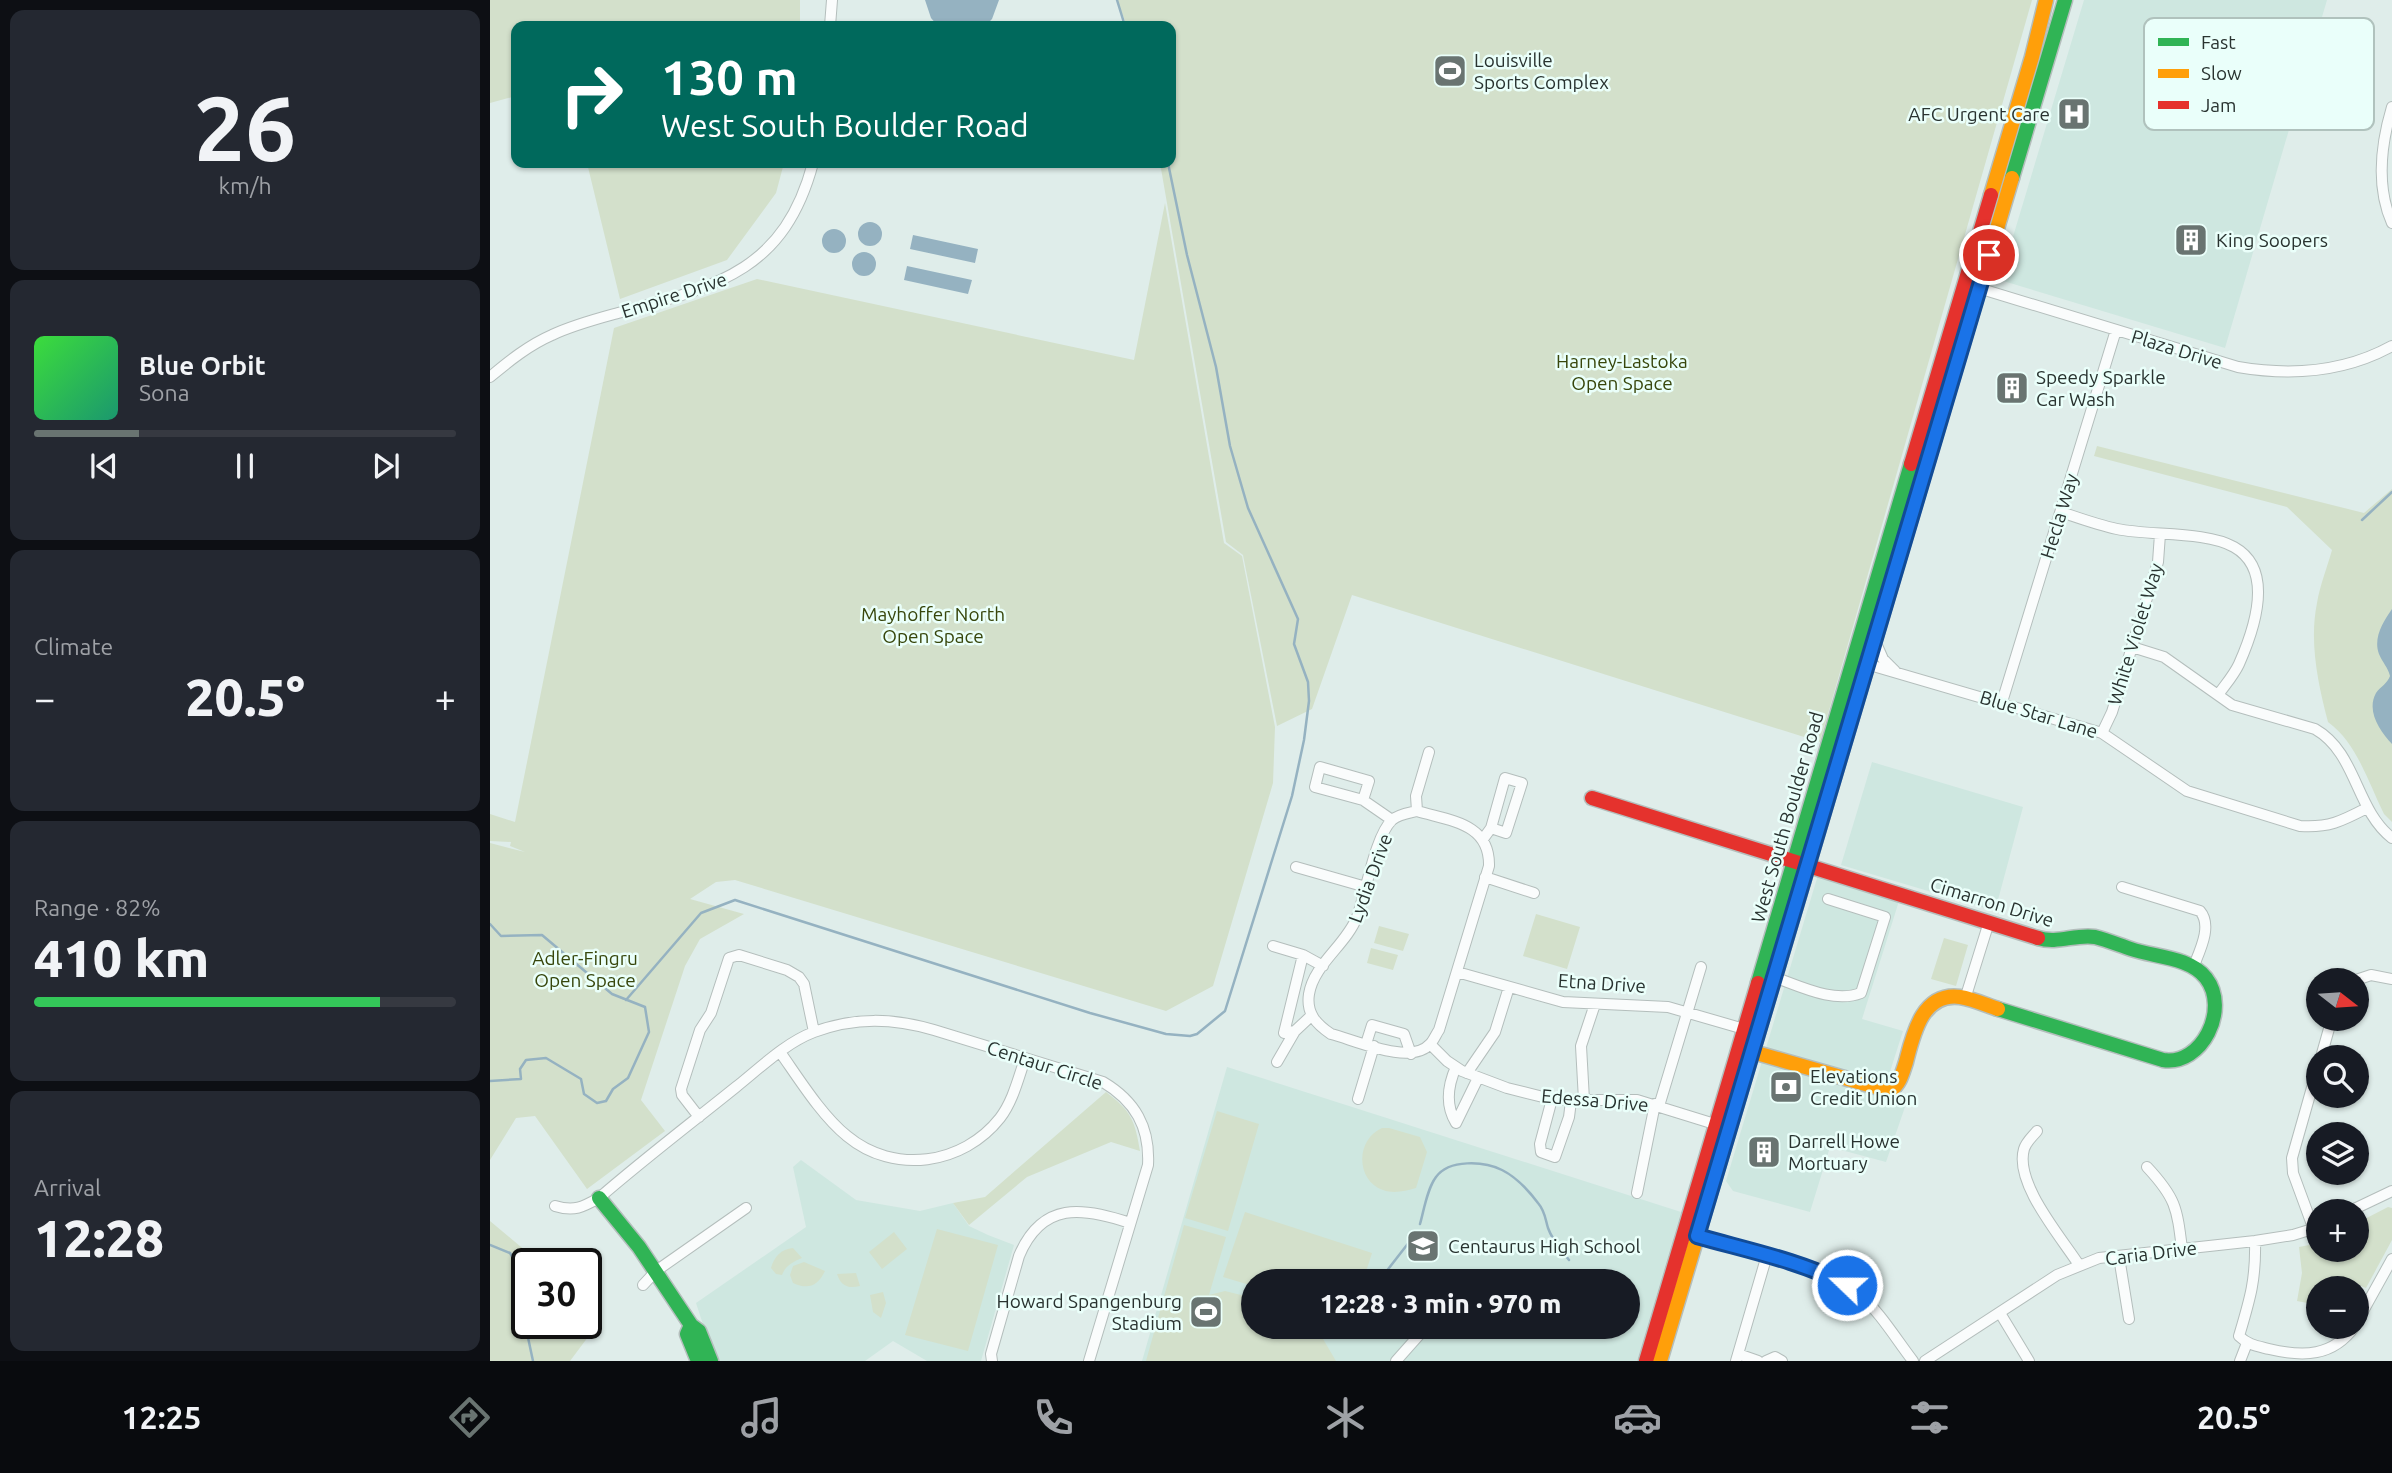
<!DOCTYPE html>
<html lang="en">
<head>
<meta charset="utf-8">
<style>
	:root { --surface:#171b24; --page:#242831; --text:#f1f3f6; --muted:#9ea1a6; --line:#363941; --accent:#697471 }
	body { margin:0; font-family:Ubuntu,sans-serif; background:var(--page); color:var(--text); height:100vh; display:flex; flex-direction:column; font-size:26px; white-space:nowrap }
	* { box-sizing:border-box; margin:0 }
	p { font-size:23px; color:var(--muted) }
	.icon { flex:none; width:38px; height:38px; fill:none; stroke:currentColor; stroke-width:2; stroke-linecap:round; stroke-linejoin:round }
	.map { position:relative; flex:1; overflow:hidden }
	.drawer { display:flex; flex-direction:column; gap:10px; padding:10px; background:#0d0f14; width:490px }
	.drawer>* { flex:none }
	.banner { position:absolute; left:21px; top:21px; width:665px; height:147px; border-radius:14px; box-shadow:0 2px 5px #0004; background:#00695c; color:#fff; overflow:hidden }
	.needle { width:46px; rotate:107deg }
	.buttons { position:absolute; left:1816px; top:968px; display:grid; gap:14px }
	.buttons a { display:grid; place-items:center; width:63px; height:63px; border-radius:50%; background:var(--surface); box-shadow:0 2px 5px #0004; font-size:35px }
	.speed { position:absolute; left:21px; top:1248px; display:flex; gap:14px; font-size:35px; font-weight:700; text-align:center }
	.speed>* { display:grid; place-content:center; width:91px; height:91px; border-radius:50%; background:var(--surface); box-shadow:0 2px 5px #0004; line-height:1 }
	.speed .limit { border:4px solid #111; border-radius:10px; background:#fff; color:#111 }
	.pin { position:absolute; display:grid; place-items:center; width:60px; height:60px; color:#fff; margin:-30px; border:4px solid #fff; border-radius:50%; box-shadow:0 2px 7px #0007 }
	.me { position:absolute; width:77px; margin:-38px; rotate:292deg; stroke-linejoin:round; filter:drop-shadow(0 0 5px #0008) }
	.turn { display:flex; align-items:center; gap:24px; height:147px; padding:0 35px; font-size:32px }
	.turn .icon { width:91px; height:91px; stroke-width:2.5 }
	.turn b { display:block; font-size:49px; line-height:60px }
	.big { font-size:52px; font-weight:800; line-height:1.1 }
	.drawer .card { flex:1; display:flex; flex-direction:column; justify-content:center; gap:10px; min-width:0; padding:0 24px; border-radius:14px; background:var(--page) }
	.drawer .dial { align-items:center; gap:0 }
	.dial b { font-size:91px; line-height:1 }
	.song { display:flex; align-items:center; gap:21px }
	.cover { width:84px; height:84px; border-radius:10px; background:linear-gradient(135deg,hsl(120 70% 55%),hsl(160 70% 35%)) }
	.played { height:7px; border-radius:4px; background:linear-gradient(90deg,var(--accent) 25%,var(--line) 25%) }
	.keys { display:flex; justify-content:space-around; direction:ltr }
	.heat { display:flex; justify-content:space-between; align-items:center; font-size:38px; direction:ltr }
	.charge { height:10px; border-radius:5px; background:linear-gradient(90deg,#34c759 82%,var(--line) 0) }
	.trip { position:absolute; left:751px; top:1269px; width:399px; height:70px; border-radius:35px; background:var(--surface); box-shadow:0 2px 5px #0004; font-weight:800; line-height:70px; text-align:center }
	.tab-bar { display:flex; height:112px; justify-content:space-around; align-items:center; background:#090b0e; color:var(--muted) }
	.tab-bar .icon { width:49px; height:49px }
	.tab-bar .active { color:var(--accent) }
	.tab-bar b { font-size:32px; color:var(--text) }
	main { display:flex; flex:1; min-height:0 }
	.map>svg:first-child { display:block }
	.built { fill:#cee7e0; fill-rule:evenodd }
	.green { fill:#d3e0cb }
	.water { fill:#95b2c1 }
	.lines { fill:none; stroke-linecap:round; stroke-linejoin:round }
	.stream { stroke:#95b2c1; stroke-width:2.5 }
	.street-casing { stroke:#b4bebc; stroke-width:12 }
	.fast-casing { stroke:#b4bebc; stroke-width:17 }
	.slow-casing { stroke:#b4bebc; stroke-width:17 }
	.jam-casing { stroke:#b4bebc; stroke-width:17 }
	.street { stroke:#fafcfc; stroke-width:10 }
	.fast { stroke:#30b455; stroke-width:14 }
	.slow { stroke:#ff9f0a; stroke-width:14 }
	.jam { stroke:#e5322d; stroke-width:14 }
	.route-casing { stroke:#114b97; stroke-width:18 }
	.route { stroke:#1a73e8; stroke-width:12 }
	.labels { text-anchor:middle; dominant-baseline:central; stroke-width:5; stroke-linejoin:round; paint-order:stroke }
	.poi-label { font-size:19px; fill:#293330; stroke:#eafffa; text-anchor:start }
	.street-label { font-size:19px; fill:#293330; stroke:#eafffa }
	.park-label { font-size:19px; fill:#37460b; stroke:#eafffa }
	.key { fill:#eafffa; stroke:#b0c2bd; stroke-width:2 }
	.key-label { font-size:19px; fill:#293330 }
</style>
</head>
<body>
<main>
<section class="drawer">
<div class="card dial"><b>26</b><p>km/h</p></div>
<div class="card">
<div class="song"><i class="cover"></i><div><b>Blue Orbit</b><p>Sona</p></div></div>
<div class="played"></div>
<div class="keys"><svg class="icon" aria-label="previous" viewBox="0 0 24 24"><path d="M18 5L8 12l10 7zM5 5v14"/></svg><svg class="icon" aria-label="pause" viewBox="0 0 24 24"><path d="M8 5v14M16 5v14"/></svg><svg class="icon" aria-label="next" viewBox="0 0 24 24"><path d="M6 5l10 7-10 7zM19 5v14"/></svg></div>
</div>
<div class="card"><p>Climate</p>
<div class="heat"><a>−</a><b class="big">20.5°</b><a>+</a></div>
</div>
<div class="card"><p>Range · 82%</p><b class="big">410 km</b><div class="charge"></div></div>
<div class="card"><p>Arrival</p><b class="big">12:28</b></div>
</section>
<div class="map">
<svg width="1902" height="1361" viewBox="0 0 1902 1361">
	<rect width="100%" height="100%" fill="#dfedea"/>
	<path class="built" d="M1594,0H1837L1735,348L1510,280Z
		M1382,762L1533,807L1505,911L1351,865Z
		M1328,875L1409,901L1372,1019L1413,1031L1391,1100L1415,1107L1396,1162L1340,1147L1320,1212L1243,1191L1236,1181Z
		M737,1067L1191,1212L1147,1361H652ZM763,1281H1138V1326H763Z
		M311,1160L366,1200L430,1211L463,1203L479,1226L498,1235L524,1245L491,1361H437L403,1341L375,1361H225L206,1303L316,1227L303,1167Z"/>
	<path class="green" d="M0,0H310V26H26V96L0,103Z
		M627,0H1542L1330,742L862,595L822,709L787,726L753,555L736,542L670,163H681V26H637Z
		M97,163H294L286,193L237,260L130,299Z
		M675,203L734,543L752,556L785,727L783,783L723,986L676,1011L245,880L226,882L200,899L254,914L210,939L195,966L151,1100L175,1131L97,1189L45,1116L26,1118L0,1160V843L35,852L20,846L21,842L0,841V814L25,822L124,328L267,279L644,360Z
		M1607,446L1874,513L1902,489V822L1894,814C1878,782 1867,743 1838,722C1828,684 1819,642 1827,603C1830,585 1837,568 1842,550L1797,507L1604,456Z
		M1046,914L1090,927L1077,969L1033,956Z
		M889,926L919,934L913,951L884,943Z
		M1454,938L1478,945L1466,986L1441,979Z
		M881,948L908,955L903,970L877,963Z
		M616,1092C641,1111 645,1120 650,1151L621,1142L537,1177L479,1225L463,1203L495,1197Z
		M727,1111L769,1124L738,1231L695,1218Z
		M892,1128H899L930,1137L937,1152L926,1188C915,1191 904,1194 893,1190C865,1180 866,1139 892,1128Z
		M1898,1207L1902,1208V1240L1876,1288L1846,1276L1835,1288H1829V1296L1822,1304L1807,1301L1812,1273L1809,1247L1829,1243V1250H1867V1223Z
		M755,1212L882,1253L873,1281H763V1286L733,1277Z
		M0,1221L50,1263L37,1264V1323H96V1318L101,1333L80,1361H0Z
		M694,1225L736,1237L719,1295L735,1291L763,1298V1326L826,1327L846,1361H656Z
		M447,1229L508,1245L478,1351L415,1335Z
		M404,1232L417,1249L392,1269L379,1252Z
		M303,1248L312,1258C303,1262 296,1265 292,1275L286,1274L281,1268C284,1257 291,1249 303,1248Z
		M314,1262L335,1271C328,1286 318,1290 303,1283L300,1275L303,1266Z
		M366,1273L370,1286C358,1289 351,1286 347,1274Z
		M393,1292L396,1303L391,1318L383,1312L380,1295Z"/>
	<path class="water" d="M435,0H509L502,19L495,26H448L441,18Z
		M368 234a12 12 0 1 1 24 0a12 12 0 1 1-24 0Z
		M332 241a12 12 0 1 1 24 0a12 12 0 1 1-24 0Z
		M423,235L488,249L485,263L420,249Z
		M362 264a12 12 0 1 1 24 0a12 12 0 1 1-24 0Z
		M417,266L482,280L478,294L414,280Z
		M1902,609V744C1890,731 1876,711 1886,693C1891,686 1897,684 1900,676C1898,667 1892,662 1889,654C1883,638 1893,622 1902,609Z"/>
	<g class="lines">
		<path class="stream" d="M627,0L635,26
			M1872,520L1902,492
			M0,924L11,936L52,935L122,994L155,1007L159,1032L138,1078L123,1089L116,1101L107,1103L94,1094L91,1079L56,1058L36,1060L30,1069L31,1079L0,1081
			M136,1000L211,913L245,900L600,1013L676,1034L700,1036L707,1034L735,1011L802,796L814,740L819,701L818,682L804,644L808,619L758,508L740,446L726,367L697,255L678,163
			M930,1224C934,1210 937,1189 946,1177C959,1159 994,1161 1012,1170C1026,1177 1039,1191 1048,1203C1055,1211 1055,1218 1058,1228C1062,1240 1071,1250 1079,1260
			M0,1245L20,1253L31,1272L30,1300L43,1361
			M892,1277L927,1232"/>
		<defs>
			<path id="street" d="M340,26L342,0
				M1902,107C1891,144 1886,187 1902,223
				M1485,287L1748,367C1801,376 1853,373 1902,346
				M0,377C19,361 39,345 62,335C83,325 106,319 128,313C225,287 294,272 323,163
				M1571,512C1589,518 1608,525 1627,529C1660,536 1716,531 1744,547C1785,570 1764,630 1749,664C1744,675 1735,685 1728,695
				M1385,641L1393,659L1405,671
				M1642,647L1674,657L1742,705L1825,729C1867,753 1865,809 1902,838
				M1373,663L1612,733L1697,791L1810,826C1839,828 1852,821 1877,808
				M1512,702L1626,330
				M1612,733L1622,712L1668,562L1670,534
				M873,800L879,781L830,767L825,787L873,800L902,820
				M927,811C960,821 1000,823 999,866L949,1030C946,1034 944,1040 940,1044C921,1066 865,1040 841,1034C826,1024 816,1013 819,994C824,964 856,945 867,917C876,893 885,836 902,820C909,814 919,813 927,811Z
				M927,811L926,796L939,752
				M993,839L1001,828L1015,778L1032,783L1016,833L1001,828
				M806,867L876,887
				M995,877L1044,893
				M1632,887L1710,911C1723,926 1709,952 1703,968
				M783,946L813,955L833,966
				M813,955L794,1033L805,1031L821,1016
				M967,972L1073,1002L1178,1007L1254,1029
				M1281,976C1308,985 1343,1004 1371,993L1395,917L1338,899
				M1866,980L1881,975L1902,979
				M1475,999L1499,922
				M876,1044L882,1025L914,1034L921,1054
				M940,1044L957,1061L972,1071L1017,1088L1065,1100H1147L1231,1126
				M290,1052C309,1079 332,1116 357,1136C404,1175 473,1165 510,1118C523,1101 528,1079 535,1059
				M1831,1057L1842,1018
				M787,1062L805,1031
				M966,1067C958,1085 955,1105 966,1123L988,1078
				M977,1073L1005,1032L1019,987
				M868,1099L884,1046
				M1062,1099L1050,1144L1051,1152L1065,1157L1079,1117L1081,1101
				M1094,1100L1091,1046L1105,1004
				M1169,1106L1211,967
				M209,1117L192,1095L191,1089L210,1030L221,1013L239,958L249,955L297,970L309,977L314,984L324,1032
				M1547,1131C1542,1137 1536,1142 1534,1149C1524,1183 1571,1237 1589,1265
				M1657,1167C1686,1198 1687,1208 1692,1249
				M1147,1193L1165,1104
				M65,1206C84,1212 93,1207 109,1198C154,1159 200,1124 246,1087C270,1068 295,1043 324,1032C366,1017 402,1018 444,1030L613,1082C645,1101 660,1127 658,1165L599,1361
				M1860,1211L1902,1191
				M1824,1230L1803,1173L1802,1158L1829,1063
				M1207,1236C1250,1248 1337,1266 1369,1294C1390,1312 1406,1339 1423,1361
				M1765,1241C1766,1280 1760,1299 1749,1336C1758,1345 1767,1346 1779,1349C1813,1357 1843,1357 1865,1326
				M1629,1257L1639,1319
				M153,1285L166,1271L256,1208
				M1510,1313L1539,1361
				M1867,1322L1902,1259
				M1248,1354L1268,1361
				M502,1361L501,1354L529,1256C552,1201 593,1207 640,1223
				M906,1361L930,1334
				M1246,1361L1277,1255
				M1276,1361L1285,1357L1292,1361
				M1435,1361L1567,1275L1609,1258L1765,1241L1803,1235L1829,1227
				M1750,1361L1757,1343"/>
			<path id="fast" d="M1522,178L1575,0
				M1268,983L1421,464
				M1508,1009L1673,1060C1712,1066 1740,1009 1716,978C1700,957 1664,957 1641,949C1629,945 1617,940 1605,937C1585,934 1568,944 1548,938
				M109,1198L149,1247L201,1325L209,1331L221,1361
				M201,1325L197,1334L208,1361"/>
			<path id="slow" d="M1501,195L1542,57L1556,0
				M1401,585L1522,178
				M1263,1052L1400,1091C1410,1084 1412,1074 1416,1062C1423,1035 1432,992 1470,997C1483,999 1496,1005 1508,1009
				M1170,1361L1313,882"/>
			<path id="jam" d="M1421,464L1501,195
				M1102,798L1548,938
				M1313,882L1401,585
				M1156,1361L1268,983"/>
		</defs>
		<use href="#street" class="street-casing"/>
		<use href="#fast" class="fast-casing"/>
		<use href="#slow" class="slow-casing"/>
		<use href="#jam" class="jam-casing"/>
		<use href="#street" class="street"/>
		<use href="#fast" class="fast"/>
		<use href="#slow" class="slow"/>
		<use href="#jam" class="jam"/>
	</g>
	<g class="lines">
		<defs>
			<path id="route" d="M1357,1285C1311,1261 1256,1250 1207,1236L1499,255"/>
		</defs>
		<use href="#route" class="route-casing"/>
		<use href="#route" class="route"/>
	</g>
	<defs>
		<symbol id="stadium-square" viewBox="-11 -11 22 22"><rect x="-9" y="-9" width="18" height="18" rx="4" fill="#697471" stroke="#eafffa"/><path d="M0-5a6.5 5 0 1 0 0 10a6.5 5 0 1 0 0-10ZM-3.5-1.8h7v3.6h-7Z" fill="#fff"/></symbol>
		<symbol id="hospital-square" viewBox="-11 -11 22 22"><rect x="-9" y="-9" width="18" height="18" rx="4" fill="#697471" stroke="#eafffa"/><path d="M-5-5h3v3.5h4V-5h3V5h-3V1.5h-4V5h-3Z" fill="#fff"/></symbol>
		<symbol id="building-square" viewBox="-11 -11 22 22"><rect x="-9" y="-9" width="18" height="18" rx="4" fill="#697471" stroke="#eafffa"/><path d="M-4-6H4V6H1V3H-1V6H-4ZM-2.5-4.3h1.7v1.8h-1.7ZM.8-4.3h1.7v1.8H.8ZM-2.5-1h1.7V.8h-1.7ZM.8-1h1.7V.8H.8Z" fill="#fff"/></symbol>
		<symbol id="bank-square" viewBox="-11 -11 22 22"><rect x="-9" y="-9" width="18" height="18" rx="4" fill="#697471" stroke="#eafffa"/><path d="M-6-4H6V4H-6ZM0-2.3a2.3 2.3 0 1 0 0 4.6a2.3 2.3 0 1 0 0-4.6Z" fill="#fff"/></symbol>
		<symbol id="school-square" viewBox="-11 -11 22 22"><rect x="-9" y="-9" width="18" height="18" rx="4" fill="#697471" stroke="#eafffa"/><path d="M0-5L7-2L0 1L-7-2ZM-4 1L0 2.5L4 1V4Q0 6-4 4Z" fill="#fff"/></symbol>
	</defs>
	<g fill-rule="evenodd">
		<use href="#stadium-square" x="941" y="52" width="38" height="38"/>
		<use href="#hospital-square" x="1565" y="95" width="38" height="38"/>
		<use href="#building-square" x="1682" y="221" width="38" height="38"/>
		<use href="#building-square" x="1503" y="369" width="38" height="38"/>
		<use href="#bank-square" x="1277" y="1068" width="38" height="38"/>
		<use href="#building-square" x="1255" y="1133" width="38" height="38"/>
		<use href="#school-square" x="914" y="1227" width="38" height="38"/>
		<use href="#stadium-square" x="697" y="1293" width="38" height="38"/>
	</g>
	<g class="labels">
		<g class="poi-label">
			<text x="984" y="60">Louisville<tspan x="984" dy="22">Sports Complex</tspan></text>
			<text x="1560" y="114" text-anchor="end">AFC Urgent Care</text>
			<text x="1726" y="240">King Soopers</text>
			<text x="1546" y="377">Speedy Sparkle<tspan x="1546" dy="22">Car Wash</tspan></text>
			<text x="1320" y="1076">Elevations<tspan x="1320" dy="22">Credit Union</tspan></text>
			<text x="1298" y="1141">Darrell Howe<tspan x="1298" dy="22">Mortuary</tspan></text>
			<text x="958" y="1246">Centaurus High School</text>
			<text x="692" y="1301" text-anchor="end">Howard Spangenburg<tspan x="692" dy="22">Stadium</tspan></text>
		</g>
		<g class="street-label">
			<text transform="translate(184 295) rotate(-18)">Empire Drive</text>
			<text transform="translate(1687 349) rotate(17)">Plaza Drive</text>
			<text transform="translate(1569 516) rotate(-73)">Hecla Way</text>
			<text transform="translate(1645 634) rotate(-73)">White Violet Way</text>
			<text transform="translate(1549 714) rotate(17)">Blue Star Lane</text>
			<text transform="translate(1297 817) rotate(-74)">West South Boulder Road</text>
			<text transform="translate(880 878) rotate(-70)">Lydia Drive</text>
			<text transform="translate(1502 902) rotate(17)">Cimarron Drive</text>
			<text transform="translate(1112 983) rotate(4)">Etna Drive</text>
			<text transform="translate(555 1065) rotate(18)">Centaur Circle</text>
			<text transform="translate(1105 1100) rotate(5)">Edessa Drive</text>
			<text transform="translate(1661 1253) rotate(-7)">Caria Drive</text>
		</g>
		<g class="park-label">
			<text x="1132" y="361">Harney-Lastoka<tspan x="1132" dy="22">Open Space</tspan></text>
			<text x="443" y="614">Mayhoffer North<tspan x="443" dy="22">Open Space</tspan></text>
			<text x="95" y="958">Adler-Fingru<tspan x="95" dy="22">Open Space</tspan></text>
		</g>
	</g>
	<rect x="1654" y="18" width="230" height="112" rx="10" class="key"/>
	<rect x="1668" y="38" width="31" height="8" fill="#30b455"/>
	<rect x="1668" y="69" width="31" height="9" fill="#ff9f0a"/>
	<rect x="1668" y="101" width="31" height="8" fill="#e5322d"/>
	<g class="key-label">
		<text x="1711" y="49">Fast</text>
		<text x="1711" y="80">Slow</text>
		<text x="1711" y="112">Jam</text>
	</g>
</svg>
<div class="buttons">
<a><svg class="needle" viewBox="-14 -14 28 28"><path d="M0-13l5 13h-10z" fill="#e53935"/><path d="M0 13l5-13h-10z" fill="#9ea1a6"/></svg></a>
<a><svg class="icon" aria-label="search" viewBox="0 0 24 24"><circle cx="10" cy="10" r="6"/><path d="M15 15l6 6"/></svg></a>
<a><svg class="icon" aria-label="layers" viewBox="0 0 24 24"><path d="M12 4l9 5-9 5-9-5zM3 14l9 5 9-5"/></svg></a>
<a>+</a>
<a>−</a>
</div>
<div class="speed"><div class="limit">30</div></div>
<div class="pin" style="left:1499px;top:255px;background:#d93025"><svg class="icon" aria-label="arrive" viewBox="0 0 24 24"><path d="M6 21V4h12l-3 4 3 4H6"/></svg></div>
<svg class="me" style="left:1357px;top:1285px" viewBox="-20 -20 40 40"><circle r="17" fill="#1a73e8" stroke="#fff" stroke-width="3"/><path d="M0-11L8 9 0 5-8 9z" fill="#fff"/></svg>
<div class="trip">12:28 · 3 min · 970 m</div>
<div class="banner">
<div class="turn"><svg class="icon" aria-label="right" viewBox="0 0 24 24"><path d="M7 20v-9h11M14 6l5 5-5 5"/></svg><div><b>130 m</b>West South Boulder Road</div></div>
</div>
</div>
</main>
<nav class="tab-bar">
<b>12:25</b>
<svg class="icon active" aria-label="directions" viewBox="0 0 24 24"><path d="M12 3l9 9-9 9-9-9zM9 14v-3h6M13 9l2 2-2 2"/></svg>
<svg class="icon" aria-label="music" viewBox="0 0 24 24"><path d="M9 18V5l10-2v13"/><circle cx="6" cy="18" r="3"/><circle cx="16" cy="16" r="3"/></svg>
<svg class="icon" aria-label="phone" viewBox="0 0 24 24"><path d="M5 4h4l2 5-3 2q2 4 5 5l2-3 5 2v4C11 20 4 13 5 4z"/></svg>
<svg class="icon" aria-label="climate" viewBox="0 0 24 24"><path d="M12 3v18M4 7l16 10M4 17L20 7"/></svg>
<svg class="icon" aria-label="car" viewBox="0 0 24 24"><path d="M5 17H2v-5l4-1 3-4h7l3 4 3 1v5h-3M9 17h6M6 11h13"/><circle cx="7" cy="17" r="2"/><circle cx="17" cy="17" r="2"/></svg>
<svg class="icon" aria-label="filters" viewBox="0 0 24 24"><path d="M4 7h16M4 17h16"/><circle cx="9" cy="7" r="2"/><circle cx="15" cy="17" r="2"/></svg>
<b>20.5°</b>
</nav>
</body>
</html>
